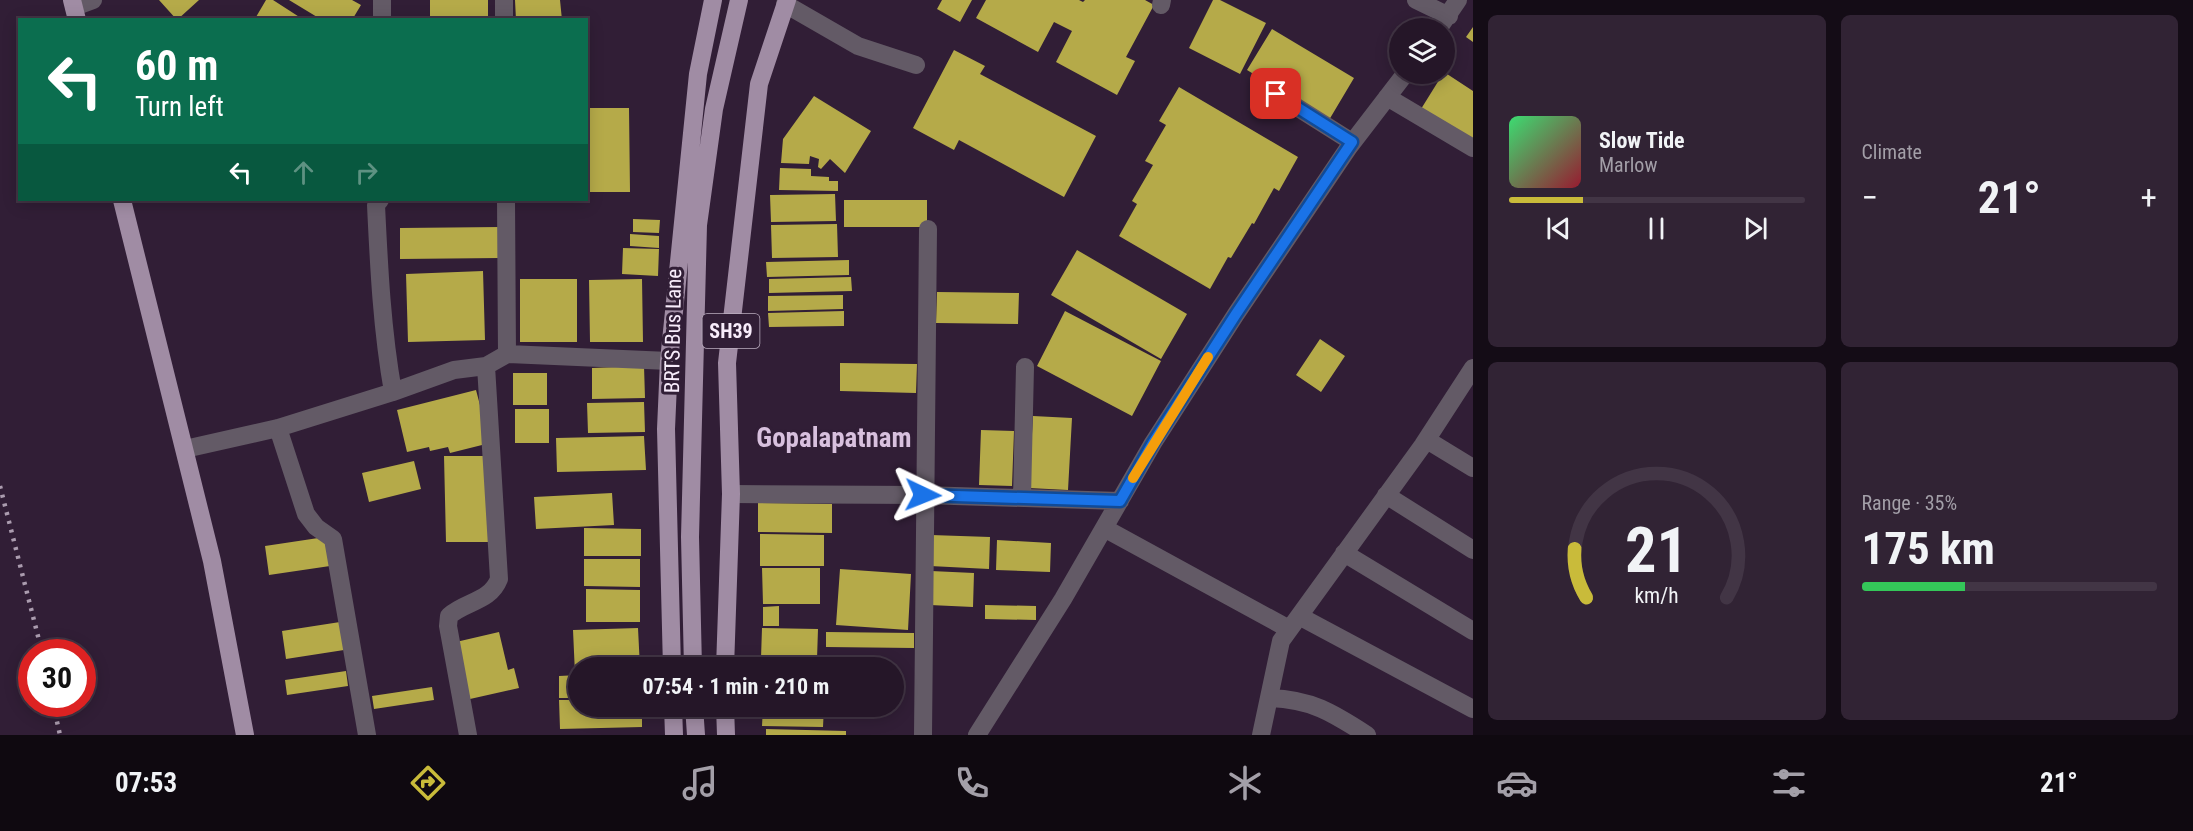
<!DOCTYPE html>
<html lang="en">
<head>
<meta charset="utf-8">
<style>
	:root { --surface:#251628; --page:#312334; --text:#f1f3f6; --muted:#a39fa8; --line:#423545; --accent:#c9bb3a }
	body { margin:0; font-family:"Roboto Condensed",sans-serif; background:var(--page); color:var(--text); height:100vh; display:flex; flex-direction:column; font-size:22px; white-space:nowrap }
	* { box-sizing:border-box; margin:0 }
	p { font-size:20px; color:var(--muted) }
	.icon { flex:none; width:33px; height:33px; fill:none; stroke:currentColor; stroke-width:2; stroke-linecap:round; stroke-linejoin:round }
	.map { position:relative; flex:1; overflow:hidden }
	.drawer { display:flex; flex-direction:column; gap:15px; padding:15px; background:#140c16; width:720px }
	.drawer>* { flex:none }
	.banner { position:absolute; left:18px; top:18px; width:570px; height:183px; border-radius:0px; box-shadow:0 3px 15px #0003,0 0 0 2px var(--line); background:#0b6e4f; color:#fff; overflow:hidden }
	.buttons { position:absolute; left:1389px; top:18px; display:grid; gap:12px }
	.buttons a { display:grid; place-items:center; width:66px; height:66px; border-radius:50%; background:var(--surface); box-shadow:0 3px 15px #0003,0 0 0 2px var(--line); font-size:30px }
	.speed { position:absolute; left:18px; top:639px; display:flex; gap:12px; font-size:30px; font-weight:700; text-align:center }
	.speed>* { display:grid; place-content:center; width:78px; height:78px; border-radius:50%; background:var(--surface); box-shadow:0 3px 15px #0003,0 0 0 2px var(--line); line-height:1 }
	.speed .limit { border:9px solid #d22; background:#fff; color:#111 }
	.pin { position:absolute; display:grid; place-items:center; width:51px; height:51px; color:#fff; margin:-26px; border-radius:12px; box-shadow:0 3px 9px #0006 }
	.me { position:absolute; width:66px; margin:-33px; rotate:92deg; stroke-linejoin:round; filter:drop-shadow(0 0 4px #0008) }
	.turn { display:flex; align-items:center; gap:21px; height:126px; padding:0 18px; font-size:27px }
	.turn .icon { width:78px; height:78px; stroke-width:2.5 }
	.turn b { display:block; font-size:42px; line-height:51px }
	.lanes { display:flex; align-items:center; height:57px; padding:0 18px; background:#0003; justify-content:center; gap:30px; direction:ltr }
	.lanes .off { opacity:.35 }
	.big { font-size:45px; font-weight:700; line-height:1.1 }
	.drawer .widget { flex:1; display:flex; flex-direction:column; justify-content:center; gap:9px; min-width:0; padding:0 21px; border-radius:9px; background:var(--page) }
	.drawer .dial { align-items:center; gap:0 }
	.dial svg { height:156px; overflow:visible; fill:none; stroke:var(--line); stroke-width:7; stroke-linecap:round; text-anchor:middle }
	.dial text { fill:var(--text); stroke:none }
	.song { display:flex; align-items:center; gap:18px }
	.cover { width:72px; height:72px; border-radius:9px; background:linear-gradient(135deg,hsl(140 70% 55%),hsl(350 70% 35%)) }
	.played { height:6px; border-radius:3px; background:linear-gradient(90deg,var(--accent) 25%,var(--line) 25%) }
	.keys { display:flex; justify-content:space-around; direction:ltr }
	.heat { display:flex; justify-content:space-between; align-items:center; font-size:33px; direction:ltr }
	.charge { height:9px; border-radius:4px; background:linear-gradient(90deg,#34c759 35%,var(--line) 0) }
	.drawer .tiles { flex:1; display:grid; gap:15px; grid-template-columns:repeat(2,1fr) }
	.trip { position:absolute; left:568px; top:657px; width:336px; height:60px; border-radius:30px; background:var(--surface); box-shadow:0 3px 15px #0003,0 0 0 2px var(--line); font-weight:700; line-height:60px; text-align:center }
	.menu { display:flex; height:96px; justify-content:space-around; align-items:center; background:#0f0910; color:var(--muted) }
	.menu .icon { width:42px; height:42px }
	.menu .active { color:var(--accent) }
	.menu b { font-size:27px; color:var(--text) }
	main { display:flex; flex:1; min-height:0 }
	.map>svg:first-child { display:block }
	.building { fill:#b5aa49 }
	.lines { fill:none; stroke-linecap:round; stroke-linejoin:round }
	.minor { stroke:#635a66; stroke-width:18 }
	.major { stroke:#a08ca4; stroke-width:18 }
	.rail { stroke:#ab9caf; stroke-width:4.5; stroke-dasharray:3 6; stroke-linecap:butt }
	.route-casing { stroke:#114b97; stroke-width:15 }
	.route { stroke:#1a73e8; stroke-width:10 }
	.slow { stroke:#f59e0b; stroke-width:10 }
	.labels { text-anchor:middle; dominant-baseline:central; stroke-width:6; stroke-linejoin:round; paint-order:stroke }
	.shield { fill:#311e36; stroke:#bcaec0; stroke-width:1.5 }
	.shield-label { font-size:20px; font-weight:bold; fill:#f8ecfb }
	.street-label { font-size:21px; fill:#f8ecfb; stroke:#311e36 }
	.district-label { font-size:27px; font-weight:bold; fill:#d8c0de; stroke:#311e36 }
</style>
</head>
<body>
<main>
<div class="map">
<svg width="1473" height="735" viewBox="0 0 1473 735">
	<rect width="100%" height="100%" fill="#311e36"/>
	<path class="building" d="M159,0H199L177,20Z
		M266,0H273L304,20H260L256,17Z
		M289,0H352L361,5L352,20H322Z
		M430,0H488V20H430Z
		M515,0H560L562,20H516Z
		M942,0H972L960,22L937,9Z
		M986,0H1079L1083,2L1085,0H1145L1154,5L1126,57L1135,61L1117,95L1056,62L1072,31L1054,22L1038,52L976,18Z
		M1213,0H1220L1266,23L1240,74L1189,48Z
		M1473,27V42L1466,37Z
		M1272,29L1354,78L1329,120L1247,70Z
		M954,50L985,66L980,74L1096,136L1064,197L959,140L954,150L913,128Z
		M586,56H590V85H586Z
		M1444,72L1473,91V143L1421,109Z
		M1179,87L1298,157L1279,191L1274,188L1254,224L1252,223L1231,258L1228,257L1210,289L1119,236L1137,204L1132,201L1153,165L1145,161L1166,125L1159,121Z
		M814,96L871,131L845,173L830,159L821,169L818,167L819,159L810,156L809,164L781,163L783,139Z
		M586,108H629L630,192H586Z
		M780,168L811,169V176L829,177V181H838V191L779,190Z
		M835,194L836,221L771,222L770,195Z
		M844,200H927V227H844Z
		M633,219L660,220L659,233L633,232Z
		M837,224L838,257L772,258L771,225Z
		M500,227V258L400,259V228Z
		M630,234L659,236V248L630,246Z
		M623,248L659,249L658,276L622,274Z
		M1077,250L1187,314L1161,359L1051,295Z
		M849,260V275L767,277L766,262Z
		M483,271L485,340L408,342L406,274Z
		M851,277L852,291L769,293V279Z
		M520,279H577V342H520Z
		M642,279L643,342H590L589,280Z
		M937,292L1019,293L1018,324L936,323Z
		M843,295V309L768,311V296Z
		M844,311V326L769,327L768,313Z
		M1065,311L1161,361L1132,416L1037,366Z
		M1320,339L1345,356L1321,392L1296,375Z
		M840,363L917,364L916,393L840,391Z
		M644,366L645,398L592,399V368Z
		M513,373H547V405H513Z
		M476,390L490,443L450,453L448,447L430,451L429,447L407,452L397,410Z
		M644,402L645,432L588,433L587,403Z
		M515,409H549V443H515Z
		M1033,416L1072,418L1068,490L1029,488Z
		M981,430L1014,431L1012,486L979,485Z
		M644,436L646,470L557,472L556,438Z
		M444,456H491L493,542H446Z
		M414,461L421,489L369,502L362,473Z
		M612,493L614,525L536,529L534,497Z
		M758,503L832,504V533L758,532Z
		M584,528L641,529V556H584Z
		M760,534L824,535V566H760Z
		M931,535L990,537L989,569L930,566Z
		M325,537L330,566L269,575L265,546Z
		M997,540L1051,543L1050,572L996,570Z
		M584,559H640V587L584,586Z
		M762,568H820V604H763Z
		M840,569L911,574L908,630L836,625Z
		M931,571L974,573L973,607L930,605Z
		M586,589L640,590V622H586Z
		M985,605L1036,606V620L985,619Z
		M779,606V626H763V607Z
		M340,622L344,650L286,659L282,631Z
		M638,628L640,668H579V674H575L573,630Z
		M762,628L818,629L817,659L761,658Z
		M499,632L508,670L514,668L519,688L470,699L456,642Z
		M826,632L914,633V648L826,647Z
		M762,660L822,661V668H761Z
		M346,671L348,686L287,695L285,680Z
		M894,673H898L897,697H894Z
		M579,675V698H559V676Z
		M432,687L434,700L374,709L372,696Z
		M559,700H579V706H642V727L560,729Z
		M763,706H824L823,727L762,726Z
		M766,729L846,731V735H766Z"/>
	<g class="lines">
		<path class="minor" d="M504,0V20
			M1416,0L1449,16
			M785,4L858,46L916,65
			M1161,5L1162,0
			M74,7L93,0
			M382,20V0
			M1439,28L1458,0
			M1276,94L1352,142
			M1387,97L1473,148
			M506,200L507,354
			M393,392L454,370L486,366L507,354L669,361
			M278,428L306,514L316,527L333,539L367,735
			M1427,440L1473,468
			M185,449L278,428L393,392C382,330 379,268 376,205L380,200
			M731,494L923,495L1120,501
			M1386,495L1473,550
			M1022,498L1025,367
			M1104,528L1289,629
			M1344,553L1473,631
			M1299,616L1473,709
			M1269,698C1311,699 1333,713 1367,735
			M468,735L448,626L449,616C466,601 490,602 499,579L486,366
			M923,735L928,229
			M977,735L1063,599L1153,443L1236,314L1349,147L1405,74
			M1261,735L1281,641L1423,445L1473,368"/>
		<path class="major" d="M72,0L77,20
			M122,200L212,561L245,735
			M672,668L666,429L669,361L698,74L713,0
			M693,668L690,537L698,225L714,109L739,0
			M725,668L731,494L727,363L759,84L787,0
			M673,706L674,735
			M694,706L696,735
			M725,706L726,735"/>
		<path class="rail" d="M0,486L42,652
			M53,704L60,735"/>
	</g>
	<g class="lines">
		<defs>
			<path id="route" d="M923,495L1120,501L1153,443L1236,314L1352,142L1276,94"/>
		</defs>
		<use href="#route" class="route-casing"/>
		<use href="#route" class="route"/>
		<path class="slow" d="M1133,478L1208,357"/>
	</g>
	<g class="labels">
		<rect class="shield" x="702.5" y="314" width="57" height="34" rx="4.5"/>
		<g class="shield-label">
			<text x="731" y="331">SH39</text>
		</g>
		<g class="street-label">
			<text transform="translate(673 331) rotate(-89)">BRTS Bus Lane</text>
		</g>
		<g class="district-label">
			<text x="834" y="438">Gopalapatnam</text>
		</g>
	</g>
</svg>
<div class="buttons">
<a><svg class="icon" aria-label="layers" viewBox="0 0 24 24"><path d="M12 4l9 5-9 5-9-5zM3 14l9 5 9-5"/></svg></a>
</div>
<div class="speed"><div class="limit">30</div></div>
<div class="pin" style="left:1276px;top:94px;background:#d93025"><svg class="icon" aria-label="arrive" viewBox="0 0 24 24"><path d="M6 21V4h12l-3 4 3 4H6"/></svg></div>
<svg class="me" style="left:923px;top:495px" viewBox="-20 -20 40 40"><path d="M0-17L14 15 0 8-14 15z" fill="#1a73e8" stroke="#fff" stroke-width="4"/></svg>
<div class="trip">07:54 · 1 min · 210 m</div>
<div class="banner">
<div class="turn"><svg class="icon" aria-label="left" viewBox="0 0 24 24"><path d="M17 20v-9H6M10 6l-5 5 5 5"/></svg><div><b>60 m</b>Turn left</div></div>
<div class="lanes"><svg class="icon" aria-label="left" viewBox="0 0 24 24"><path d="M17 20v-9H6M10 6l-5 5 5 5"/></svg><svg class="icon off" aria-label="ahead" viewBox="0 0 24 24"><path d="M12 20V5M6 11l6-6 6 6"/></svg><svg class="icon off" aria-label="right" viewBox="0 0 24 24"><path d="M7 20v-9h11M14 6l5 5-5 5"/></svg></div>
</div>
</div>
<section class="drawer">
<div class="tiles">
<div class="widget">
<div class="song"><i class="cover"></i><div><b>Slow Tide</b><p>Marlow</p></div></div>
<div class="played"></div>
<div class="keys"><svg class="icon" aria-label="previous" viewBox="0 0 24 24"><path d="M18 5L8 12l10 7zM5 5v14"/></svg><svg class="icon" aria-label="pause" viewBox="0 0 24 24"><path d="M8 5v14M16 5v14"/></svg><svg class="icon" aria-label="next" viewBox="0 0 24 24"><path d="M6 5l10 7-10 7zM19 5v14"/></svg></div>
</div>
<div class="widget"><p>Climate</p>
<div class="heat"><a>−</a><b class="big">21°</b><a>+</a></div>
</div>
<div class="widget dial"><svg viewBox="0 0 100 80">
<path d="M14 69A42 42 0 1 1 86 69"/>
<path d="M14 69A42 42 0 0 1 8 44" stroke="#c9bb3a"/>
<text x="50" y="56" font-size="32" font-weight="700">21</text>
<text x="50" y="72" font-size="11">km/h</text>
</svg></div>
<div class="widget"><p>Range · 35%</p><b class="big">175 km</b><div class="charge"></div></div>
</div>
</section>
</main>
<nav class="menu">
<b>07:53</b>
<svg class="icon active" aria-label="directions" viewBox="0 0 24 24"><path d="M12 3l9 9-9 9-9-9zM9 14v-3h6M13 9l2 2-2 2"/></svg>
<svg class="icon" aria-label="music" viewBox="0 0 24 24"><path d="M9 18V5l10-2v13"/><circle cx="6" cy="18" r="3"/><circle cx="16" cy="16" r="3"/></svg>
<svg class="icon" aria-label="phone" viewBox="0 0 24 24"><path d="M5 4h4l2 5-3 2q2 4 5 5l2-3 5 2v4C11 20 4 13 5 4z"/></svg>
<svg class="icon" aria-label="climate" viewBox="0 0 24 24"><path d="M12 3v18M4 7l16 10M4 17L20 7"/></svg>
<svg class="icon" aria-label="car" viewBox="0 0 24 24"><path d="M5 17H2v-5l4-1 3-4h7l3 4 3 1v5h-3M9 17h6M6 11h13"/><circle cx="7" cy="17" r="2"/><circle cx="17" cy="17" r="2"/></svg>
<svg class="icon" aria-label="filters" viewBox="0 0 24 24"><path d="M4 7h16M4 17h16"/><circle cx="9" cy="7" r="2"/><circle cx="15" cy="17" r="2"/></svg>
<b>21°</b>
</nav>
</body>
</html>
